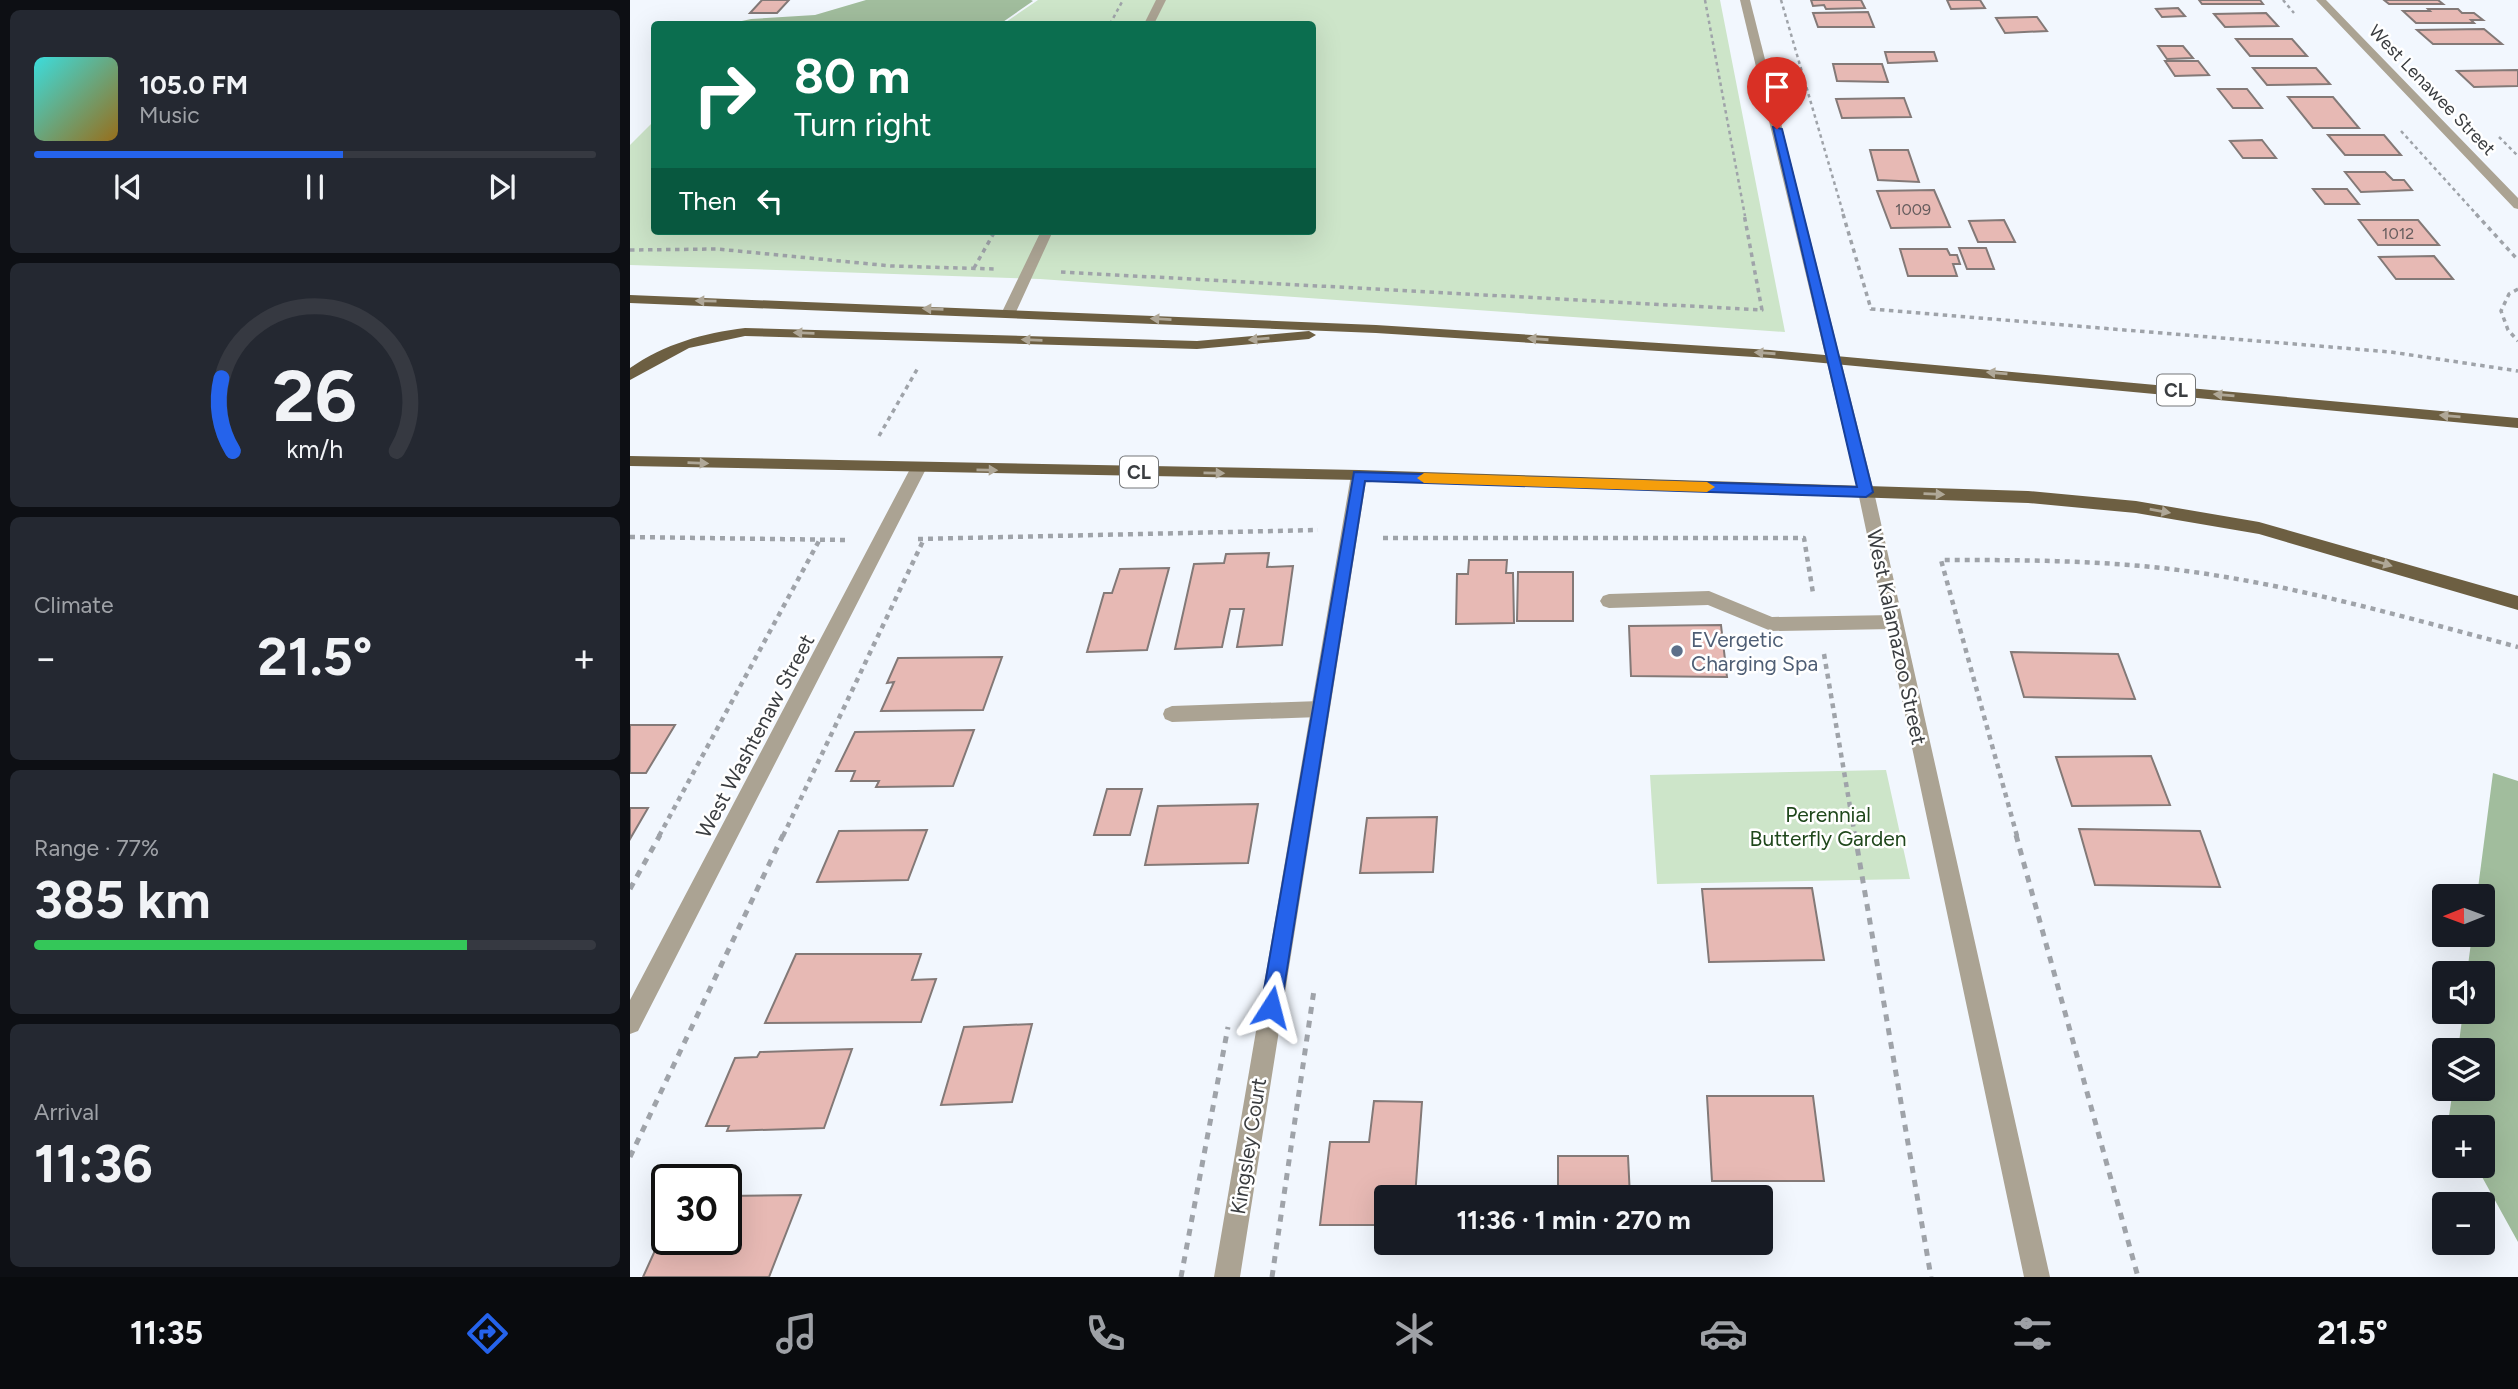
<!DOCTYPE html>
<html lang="en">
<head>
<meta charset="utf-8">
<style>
	:root { --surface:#171b24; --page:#242831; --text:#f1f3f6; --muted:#9ea1a6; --line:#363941; --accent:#2563eb }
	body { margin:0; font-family:Figtree,sans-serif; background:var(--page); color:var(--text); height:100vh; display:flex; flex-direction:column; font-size:26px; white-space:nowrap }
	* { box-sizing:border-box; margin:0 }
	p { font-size:23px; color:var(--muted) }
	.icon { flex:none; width:38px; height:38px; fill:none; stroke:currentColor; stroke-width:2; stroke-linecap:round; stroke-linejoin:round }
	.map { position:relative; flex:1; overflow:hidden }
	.panel { display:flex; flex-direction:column; gap:10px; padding:10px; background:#0d0f14; width:630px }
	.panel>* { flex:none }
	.guide { position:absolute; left:21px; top:21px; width:665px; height:214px; border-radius:7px; box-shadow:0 7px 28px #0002; background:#0b6e4f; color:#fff; overflow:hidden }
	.needle { width:46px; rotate:269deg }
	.controls { position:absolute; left:1802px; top:884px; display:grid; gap:14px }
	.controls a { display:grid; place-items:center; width:63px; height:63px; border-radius:7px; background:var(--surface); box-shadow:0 7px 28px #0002; font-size:35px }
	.speed { position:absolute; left:21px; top:1164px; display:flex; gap:14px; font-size:35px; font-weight:700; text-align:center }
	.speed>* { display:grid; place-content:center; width:91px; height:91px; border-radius:50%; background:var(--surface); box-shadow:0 7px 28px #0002; line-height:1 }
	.speed .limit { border:4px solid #111; border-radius:10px; background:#fff; color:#111 }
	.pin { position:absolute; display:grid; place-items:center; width:60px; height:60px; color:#fff; margin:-72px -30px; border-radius:50% 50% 50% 0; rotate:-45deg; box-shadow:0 0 7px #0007 }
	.pin .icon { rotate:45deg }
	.me { position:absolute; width:77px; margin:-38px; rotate:9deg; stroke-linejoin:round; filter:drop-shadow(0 0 5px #0008) }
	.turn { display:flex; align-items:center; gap:24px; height:147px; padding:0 28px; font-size:32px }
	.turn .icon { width:91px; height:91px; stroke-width:2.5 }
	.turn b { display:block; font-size:49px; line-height:60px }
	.then { display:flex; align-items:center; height:66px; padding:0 28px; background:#0003; gap:14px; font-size:26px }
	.big { font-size:52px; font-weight:700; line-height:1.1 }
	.panel .tile { flex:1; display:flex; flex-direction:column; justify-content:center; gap:10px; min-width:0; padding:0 24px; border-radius:10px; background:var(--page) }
	.panel .dial { align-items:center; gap:0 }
	.dial svg { height:182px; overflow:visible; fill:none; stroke:var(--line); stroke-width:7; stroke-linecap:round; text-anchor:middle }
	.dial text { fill:var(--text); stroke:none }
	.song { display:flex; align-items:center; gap:21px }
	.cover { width:84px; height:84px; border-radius:10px; background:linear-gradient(135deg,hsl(180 70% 55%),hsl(40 70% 35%)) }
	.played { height:7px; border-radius:4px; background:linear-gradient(90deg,var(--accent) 55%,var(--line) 55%) }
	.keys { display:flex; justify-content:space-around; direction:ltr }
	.heat { display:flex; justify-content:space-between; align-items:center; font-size:38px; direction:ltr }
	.charge { height:10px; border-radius:5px; background:linear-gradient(90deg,#34c759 77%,var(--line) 0) }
	.trip { position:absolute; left:744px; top:1185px; width:399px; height:70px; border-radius:7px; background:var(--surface); box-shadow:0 7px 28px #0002; font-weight:700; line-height:70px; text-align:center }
	.dock { display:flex; height:112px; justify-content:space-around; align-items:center; background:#090b0e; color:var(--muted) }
	.dock .icon { width:49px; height:49px }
	.dock .active { color:var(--accent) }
	.dock b { font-size:32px; color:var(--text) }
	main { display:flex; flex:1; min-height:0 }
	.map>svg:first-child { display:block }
	.green { fill:#cde5c9 }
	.forest { fill:#a1bd9d }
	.building { fill:#e7b9b4; stroke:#837977; stroke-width:2 }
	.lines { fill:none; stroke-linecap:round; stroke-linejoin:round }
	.path-far3 { stroke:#9fa3a9; stroke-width:2.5; stroke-dasharray:3.5 3.5; stroke-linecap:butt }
	.path-far2 { stroke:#9fa3a9; stroke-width:3.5; stroke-dasharray:4.5 4.5; stroke-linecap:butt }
	.path-far1 { stroke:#9fa3a9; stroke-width:4.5; stroke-dasharray:5 5; stroke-linecap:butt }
	.path { stroke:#9fa3a9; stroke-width:5; stroke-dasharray:7 7; stroke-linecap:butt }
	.service { fill:#aba393; fill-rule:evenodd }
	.minor { fill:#aba393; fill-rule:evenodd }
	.tertiary { fill:#aba393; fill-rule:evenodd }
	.primary { fill:#6d5f42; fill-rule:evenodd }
	.oneway { fill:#afa797 }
	.route { fill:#2563eb; stroke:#184099; stroke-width:2 }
	.slow { fill:#f59e0b }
	.service-dot { fill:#5c6f8a; stroke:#fff; stroke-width:2.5 }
	.labels { text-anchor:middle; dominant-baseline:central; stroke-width:5; stroke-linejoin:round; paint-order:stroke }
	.far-number-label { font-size:16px; fill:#655c5d }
	.far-street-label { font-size:18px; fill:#3a3d40; stroke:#fff }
	.shield { fill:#fff; stroke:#757779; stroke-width:2 }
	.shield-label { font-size:19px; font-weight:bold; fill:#3a3d40 }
	.street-label { font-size:21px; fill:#3a3d40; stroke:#fff }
	.service-label { font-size:21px; fill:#4e5e75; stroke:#fff; text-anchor:start }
	.park-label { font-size:21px; fill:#1f471b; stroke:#fff }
</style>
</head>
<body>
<main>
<section class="panel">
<div class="tile">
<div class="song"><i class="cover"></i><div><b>105.0 FM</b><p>Music</p></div></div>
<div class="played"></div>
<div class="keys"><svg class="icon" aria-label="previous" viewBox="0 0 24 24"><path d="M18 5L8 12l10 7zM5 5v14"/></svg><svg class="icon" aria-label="pause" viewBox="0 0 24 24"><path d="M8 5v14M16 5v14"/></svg><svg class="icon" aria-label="next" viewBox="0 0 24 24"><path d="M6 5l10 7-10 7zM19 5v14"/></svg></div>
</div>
<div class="tile dial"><svg viewBox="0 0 100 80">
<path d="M14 69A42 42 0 1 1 86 69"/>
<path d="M14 69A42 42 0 0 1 9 37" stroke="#2563eb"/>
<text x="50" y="56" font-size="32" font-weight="700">26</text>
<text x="50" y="72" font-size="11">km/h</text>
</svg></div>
<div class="tile"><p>Climate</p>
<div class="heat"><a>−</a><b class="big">21.5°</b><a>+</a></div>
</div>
<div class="tile"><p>Range · 77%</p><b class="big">385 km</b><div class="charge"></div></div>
<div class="tile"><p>Arrival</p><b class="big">11:36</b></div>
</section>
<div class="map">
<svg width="1888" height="1277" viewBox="0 0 1888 1277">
	<rect width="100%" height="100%" fill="#f2f7fe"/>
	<path class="green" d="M408,0H1090L1155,332L410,279L0,265V145L24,121V231H682V24H373Z
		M1256,770L1280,879L1027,884L1020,775Z"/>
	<path class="forest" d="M236,0H401L403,1L370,24H98L121,19L185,15Z
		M1863,773L1888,781V1242L1846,1166H1853V1127H1825L1819,1116L1823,1089L1853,1088V1050H1828L1833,1012H1853V973H1837L1842,935L1853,934V896H1847Z"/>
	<path class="building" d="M132,0H159L147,13H120Z
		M1181,0H1231L1235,8L1196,9L1194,5L1183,6Z
		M1317,0H1350L1355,8L1321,9Z
		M1569,0H1630L1633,4H1572Z
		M1754,0H1808L1813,4H1759Z
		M1548,8L1555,16L1532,17L1526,9Z
		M1798,9H1828L1832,13H1844L1853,20H1841L1844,23H1786L1773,11H1800Z
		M1238,12L1244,27H1188L1183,13Z
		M1636,13L1648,26L1595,27L1584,14Z
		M1407,17L1417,31L1375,33L1366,18Z
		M1854,29L1872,44H1803L1787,30Z
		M1606,39H1662L1677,56H1620Z
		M1528,46H1553L1563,58L1537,59Z
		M1255,52H1304L1307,61L1258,63Z
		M1535,61H1568L1579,75L1545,76Z
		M1203,64H1252L1258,82L1207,81Z
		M1623,68H1686L1700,84L1637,85Z
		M1888,70V86L1844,87L1827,71Z
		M1588,89H1617L1632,108H1603Z
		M1658,97H1703L1729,128H1683Z
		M1274,98L1281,117L1212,118L1206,99Z
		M1698,135H1754L1771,155H1715Z
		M1632,140L1646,158H1613L1600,141Z
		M1240,150H1278L1289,182L1248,180Z
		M1715,172H1755L1763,180H1774L1782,190L1731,192Z
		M1683,189H1717L1729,204H1695Z
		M1304,190L1320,227L1261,228L1247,191Z
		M1374,220L1385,242H1348L1339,221Z
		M1729,220H1788L1809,245H1748Z
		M1329,248H1356L1364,269H1337Z
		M1270,249H1317L1320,255H1327L1330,264H1323L1327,276H1278Z
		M1804,256L1823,279H1766L1749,257Z
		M639,553L637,567L663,566L652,645L607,647L614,609H600L592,647L545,649L564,564L594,563L596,554Z
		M839,560H877L876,573H883L884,623L826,624L827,574H838Z
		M539,568L517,650L457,652L474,593H482L490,569Z
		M888,572H943V621H887Z
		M1091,625L1097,677L1001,676L999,626Z
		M1381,652L1488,654L1505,699L1394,697Z
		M372,657L353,710L251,711L264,682L257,683L268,658Z
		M0,725H45L16,773H0Z
		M344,730L323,786L246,787L249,781H221L225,771H206L225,732Z
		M1521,756L1540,805L1442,806L1426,757Z
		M477,789H512L500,835H464Z
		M628,804L618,863L515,865L528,806Z
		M0,808H18L0,839Z
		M807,817L803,872L730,873L737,818Z
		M1449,829L1570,831L1590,887L1465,885Z
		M297,830L278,880L187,882L209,831Z
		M1182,888L1194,960L1079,962L1072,889Z
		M166,954H291L282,980L306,979L291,1022L135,1023Z
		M402,1024L382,1102L311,1105L334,1027Z
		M222,1049L194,1128L97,1131L99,1126H76L105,1058L127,1057L130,1052Z
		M1077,1096H1183L1194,1181H1082Z
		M744,1101L792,1102L785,1197H756V1225H690L700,1142H739Z
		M928,1156H998L1000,1197H928Z
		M171,1195L139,1277H13L37,1224V1239H96V1196Z"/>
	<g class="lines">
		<path class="path-far3" d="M1075,0L1115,216
			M1151,0L1214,216
			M1653,0L1664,13
			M480,24L493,0
			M1771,131L1848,216
			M1869,137L1888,156"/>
		<path class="path-far2" d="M1213,214L1241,309L1761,352L1888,371
			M1846,214L1888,260
			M0,250L87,249L261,266L366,269
			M344,268L365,231
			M431,272L1132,310L1114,214
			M1888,289L1879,294L1871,311L1878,330L1888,341
			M249,436L289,366"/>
		<path class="path-far1" d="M0,537L216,540
			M753,538H1174L1183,593
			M288,539L688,530
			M1194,654L1225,836
			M29,836L190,539
			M153,836L294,539
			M1387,836L1311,560C1393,560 1475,560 1556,571C1668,586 1778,618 1888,647"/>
		<path class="path" d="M1225,835L1301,1277
			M1386,835L1508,1277
			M0,889L30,835
			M0,1157L153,835
			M551,1277L598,1027
			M642,1277L684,990"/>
		<path class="service" d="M526,0H536L524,24H514Z
			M411,231H423L386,312L384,315H374L372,312Z
			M1079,591L1142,617L1264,615L1270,617L1273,622L1270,627L1264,629L1141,631L1078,605L979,608L973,606L970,601L973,596L979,594Z
			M690,701L696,704L699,709L696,714L690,717L542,722L535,719L533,714L535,709L542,706Z"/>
		<path class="minor" d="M1686,0H1696L1888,198V209L1884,208Z
			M288,464L296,469L8,1031L0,1034V1000L280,469Z
			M729,470L737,475L610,1277H584L721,475Z
			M1236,486L1244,492L1420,1277H1394L1228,492Z"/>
		<path class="tertiary" d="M1110,0H1120L1244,492L1236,498L1228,492Z"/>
		<path class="primary" d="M0,295L746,325L1140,350L1888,418V428L1140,358L746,333L0,303Z
			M115,328L567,341L679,331L686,335L679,339L567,349L115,336L59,348L0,380V368C35,344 73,333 115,328Z
			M0,456L729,470L1398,491L1506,501L1629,522L1888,596V610L1629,534L1506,513L1398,503L729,480L0,466Z"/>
	</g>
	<defs><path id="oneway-solid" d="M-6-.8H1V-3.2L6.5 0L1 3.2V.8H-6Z" transform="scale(1.75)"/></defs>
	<g class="oneway">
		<use href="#oneway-solid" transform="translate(76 301) rotate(-179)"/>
		<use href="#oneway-solid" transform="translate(303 309) rotate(-178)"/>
		<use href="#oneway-solid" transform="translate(531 319) rotate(-177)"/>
		<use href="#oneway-solid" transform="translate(174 333) rotate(-178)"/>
		<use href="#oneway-solid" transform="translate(629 339) rotate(175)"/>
		<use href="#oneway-solid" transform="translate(908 339) rotate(-176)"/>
		<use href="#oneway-solid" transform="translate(402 340) rotate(-178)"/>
		<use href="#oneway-solid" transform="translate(1135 353) rotate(-176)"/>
		<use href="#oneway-solid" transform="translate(1367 373) rotate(-175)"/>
		<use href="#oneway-solid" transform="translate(1594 395) rotate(-175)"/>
		<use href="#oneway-solid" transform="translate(1820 416) rotate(-175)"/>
		<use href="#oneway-solid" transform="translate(68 463) rotate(2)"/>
		<use href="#oneway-solid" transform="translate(357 470) rotate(1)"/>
		<use href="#oneway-solid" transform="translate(584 473) rotate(1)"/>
		<use href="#oneway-solid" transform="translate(1304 494) rotate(2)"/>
		<use href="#oneway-solid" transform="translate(1530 511) rotate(10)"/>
		<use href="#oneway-solid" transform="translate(1752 563) rotate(16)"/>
	</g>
	<path class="route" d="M1143,127L1152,129L1243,492L1236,497L735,481L651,1007L648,1014L641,1017L634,1014L631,1007L724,472L1227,487Z"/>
	<path class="slow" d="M794,473L1077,482L1085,487L1077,492L794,483L787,478Z"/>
	<circle class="service-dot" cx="1047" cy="651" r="7"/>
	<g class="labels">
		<g class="far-number-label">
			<text x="1283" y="209">1009</text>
			<text x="1768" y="233">1012</text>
		</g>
		<g class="far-street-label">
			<text transform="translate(1802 90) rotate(46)">West Lenawee Street</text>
		</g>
		<g class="shield">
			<rect x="1527" y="374.5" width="38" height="31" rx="5"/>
			<rect x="490" y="456.5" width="38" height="31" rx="5"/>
		</g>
		<g class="shield-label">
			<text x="1546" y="390">CL</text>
			<text x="509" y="472">CL</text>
		</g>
		<g class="street-label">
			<text transform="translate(1267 637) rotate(78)">West Kalamazoo Street</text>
			<text transform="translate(125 736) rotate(-62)">West Washtenaw Street</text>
			<text transform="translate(618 1146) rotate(-81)">Kingsley Court</text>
		</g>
		<g class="service-label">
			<text x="1061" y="639">EVergetic<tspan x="1061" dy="24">Charging Spa</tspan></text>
		</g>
		<g class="park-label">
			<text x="1198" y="814">Perennial<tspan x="1198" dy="24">Butterfly Garden</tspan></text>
		</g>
	</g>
</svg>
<div class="controls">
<a><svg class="needle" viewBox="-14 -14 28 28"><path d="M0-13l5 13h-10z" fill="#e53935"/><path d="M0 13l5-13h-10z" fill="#9ea1a6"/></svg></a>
<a><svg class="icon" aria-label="sound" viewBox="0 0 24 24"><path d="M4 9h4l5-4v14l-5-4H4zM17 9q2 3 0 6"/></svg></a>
<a><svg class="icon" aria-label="layers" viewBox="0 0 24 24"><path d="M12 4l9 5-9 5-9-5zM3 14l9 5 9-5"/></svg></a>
<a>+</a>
<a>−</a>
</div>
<div class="speed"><div class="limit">30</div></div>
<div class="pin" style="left:1147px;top:129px;background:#d93025"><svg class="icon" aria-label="arrive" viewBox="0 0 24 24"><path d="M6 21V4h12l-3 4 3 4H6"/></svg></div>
<svg class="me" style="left:641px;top:1007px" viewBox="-20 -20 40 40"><path d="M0-17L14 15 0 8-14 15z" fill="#2563eb" stroke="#fff" stroke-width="4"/></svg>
<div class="trip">11:36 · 1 min · 270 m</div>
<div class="guide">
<div class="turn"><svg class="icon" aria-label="right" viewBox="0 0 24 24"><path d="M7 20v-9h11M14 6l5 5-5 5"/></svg><div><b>80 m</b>Turn right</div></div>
<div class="then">Then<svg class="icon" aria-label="left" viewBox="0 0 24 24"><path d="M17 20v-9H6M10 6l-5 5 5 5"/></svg></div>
</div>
</div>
</main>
<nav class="dock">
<b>11:35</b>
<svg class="icon active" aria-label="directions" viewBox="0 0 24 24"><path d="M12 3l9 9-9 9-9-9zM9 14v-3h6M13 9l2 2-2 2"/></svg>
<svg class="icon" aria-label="music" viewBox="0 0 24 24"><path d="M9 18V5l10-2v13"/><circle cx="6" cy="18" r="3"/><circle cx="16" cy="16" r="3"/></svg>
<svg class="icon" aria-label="phone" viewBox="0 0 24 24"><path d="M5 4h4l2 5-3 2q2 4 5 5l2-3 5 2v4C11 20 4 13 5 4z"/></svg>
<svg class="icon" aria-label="climate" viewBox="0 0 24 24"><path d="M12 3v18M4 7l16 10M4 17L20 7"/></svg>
<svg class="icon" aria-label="car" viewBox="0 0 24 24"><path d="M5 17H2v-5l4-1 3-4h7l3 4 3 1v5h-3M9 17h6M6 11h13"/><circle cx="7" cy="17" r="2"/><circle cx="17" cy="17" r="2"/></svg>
<svg class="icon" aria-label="filters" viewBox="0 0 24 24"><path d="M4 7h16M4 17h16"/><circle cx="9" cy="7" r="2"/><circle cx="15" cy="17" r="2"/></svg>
<b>21.5°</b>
</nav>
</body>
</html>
